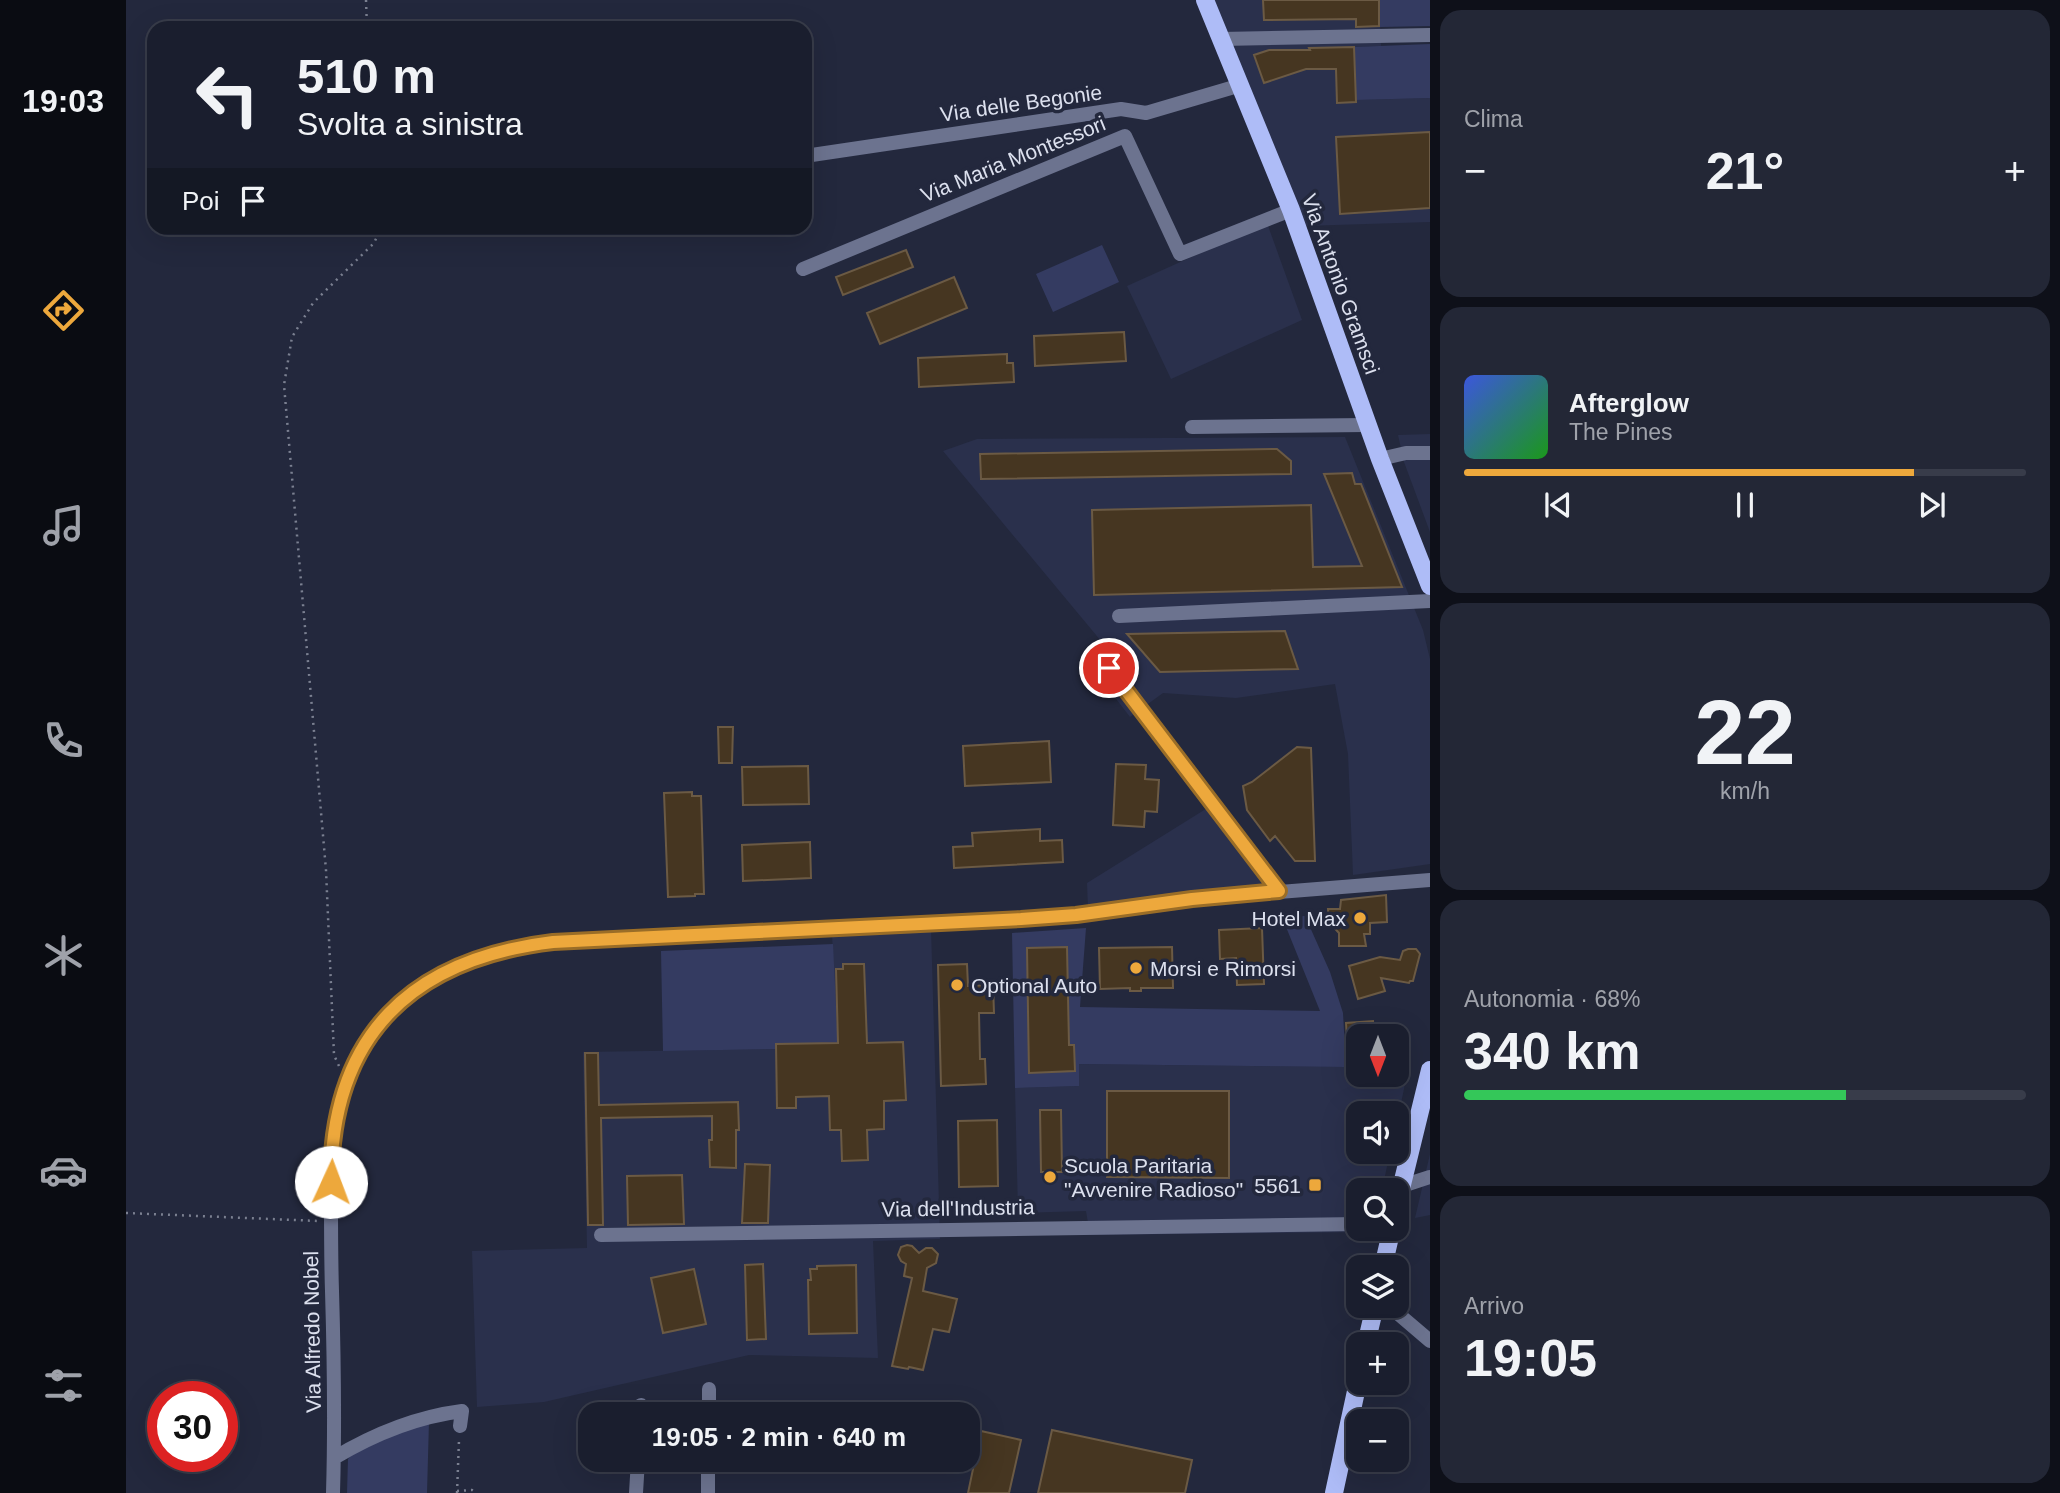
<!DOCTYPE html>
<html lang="it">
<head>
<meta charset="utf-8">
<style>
	:root { --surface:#1a1e2e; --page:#232736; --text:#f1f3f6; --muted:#9fa2aa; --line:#383c4a; --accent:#eda83c }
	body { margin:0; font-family:Helvetica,sans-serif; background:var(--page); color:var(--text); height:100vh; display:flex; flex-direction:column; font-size:26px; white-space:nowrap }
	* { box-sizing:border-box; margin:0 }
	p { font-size:23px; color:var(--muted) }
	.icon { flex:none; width:38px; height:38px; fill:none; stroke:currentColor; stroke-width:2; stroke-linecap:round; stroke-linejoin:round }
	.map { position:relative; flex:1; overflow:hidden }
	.drawer { display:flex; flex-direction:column; gap:10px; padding:10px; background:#0e1019; width:630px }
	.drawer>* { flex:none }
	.hud { position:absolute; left:21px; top:21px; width:665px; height:214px; border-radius:21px; box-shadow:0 7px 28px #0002,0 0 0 2px var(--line); background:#1a1e2e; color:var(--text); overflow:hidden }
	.needle { width:46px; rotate:180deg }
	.fabs { position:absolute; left:1220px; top:1024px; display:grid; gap:14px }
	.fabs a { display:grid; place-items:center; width:63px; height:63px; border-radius:14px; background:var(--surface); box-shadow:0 7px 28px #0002,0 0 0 2px var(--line); font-size:35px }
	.speed { position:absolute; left:21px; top:1381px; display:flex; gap:14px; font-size:35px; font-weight:700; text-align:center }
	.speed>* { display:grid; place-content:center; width:91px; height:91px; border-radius:50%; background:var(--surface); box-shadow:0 7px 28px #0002,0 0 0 2px var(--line); line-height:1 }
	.speed .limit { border:10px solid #d22; background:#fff; color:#111 }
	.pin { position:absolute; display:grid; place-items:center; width:60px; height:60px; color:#fff; margin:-30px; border:4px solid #fff; border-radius:50%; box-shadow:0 2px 7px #0007 }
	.me { position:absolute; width:77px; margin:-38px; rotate:2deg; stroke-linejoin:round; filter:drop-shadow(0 0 5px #0008) }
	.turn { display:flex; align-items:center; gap:24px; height:147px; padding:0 35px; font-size:32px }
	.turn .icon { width:91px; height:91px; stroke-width:2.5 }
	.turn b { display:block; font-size:49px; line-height:60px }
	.then { display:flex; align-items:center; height:66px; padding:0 35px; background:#0003; gap:14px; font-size:26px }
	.big { font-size:52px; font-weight:600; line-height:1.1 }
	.drawer .card { flex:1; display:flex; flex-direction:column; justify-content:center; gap:10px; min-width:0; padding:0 24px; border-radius:21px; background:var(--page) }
	.drawer .dial { align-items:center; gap:0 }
	.dial b { font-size:91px; line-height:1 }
	.song { display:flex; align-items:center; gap:21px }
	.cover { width:84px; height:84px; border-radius:10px; background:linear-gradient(135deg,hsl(230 70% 55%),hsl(120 70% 35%)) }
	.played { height:7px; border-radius:4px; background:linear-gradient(90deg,var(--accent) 80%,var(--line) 80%) }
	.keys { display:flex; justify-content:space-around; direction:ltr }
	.heat { display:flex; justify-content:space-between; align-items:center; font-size:38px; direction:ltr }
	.charge { height:10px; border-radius:5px; background:linear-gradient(90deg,#34c759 68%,var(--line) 0) }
	.trip { position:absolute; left:452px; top:1402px; width:402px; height:70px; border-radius:21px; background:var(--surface); box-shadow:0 7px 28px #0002,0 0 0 2px var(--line); font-weight:600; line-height:70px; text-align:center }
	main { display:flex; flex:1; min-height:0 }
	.tabs { display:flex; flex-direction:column; width:126px; justify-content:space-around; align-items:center; background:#0a0c12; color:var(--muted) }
	.tabs .icon { width:49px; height:49px }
	.tabs .active { color:var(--accent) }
	.tabs b { font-size:32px; color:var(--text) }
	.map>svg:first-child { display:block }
	.built { fill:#2a304c }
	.green { fill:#343b61 }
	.building { fill:#463621; stroke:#6b5a44; stroke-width:2 }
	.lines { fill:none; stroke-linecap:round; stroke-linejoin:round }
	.path { stroke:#7b8091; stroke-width:2.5; stroke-dasharray:2 5; stroke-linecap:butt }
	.minor { stroke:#6c738f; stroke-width:14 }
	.major { stroke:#aebcf7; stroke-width:18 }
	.route-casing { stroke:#9a6d27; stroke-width:18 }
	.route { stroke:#eda83c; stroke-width:12 }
	.poi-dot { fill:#eda83c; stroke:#23283d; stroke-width:2.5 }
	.labels { text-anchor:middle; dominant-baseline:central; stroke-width:7; stroke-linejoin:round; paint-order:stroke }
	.street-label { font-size:21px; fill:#dce0ee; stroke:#23283d }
	.poi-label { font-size:21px; fill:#dce0ee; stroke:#23283d; text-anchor:start }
</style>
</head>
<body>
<main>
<nav class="tabs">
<b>19:03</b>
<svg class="icon active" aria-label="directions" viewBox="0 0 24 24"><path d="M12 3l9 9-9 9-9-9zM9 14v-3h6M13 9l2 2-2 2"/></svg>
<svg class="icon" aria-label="music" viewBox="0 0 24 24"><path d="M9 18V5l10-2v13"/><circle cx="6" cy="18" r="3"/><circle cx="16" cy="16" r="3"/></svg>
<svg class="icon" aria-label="phone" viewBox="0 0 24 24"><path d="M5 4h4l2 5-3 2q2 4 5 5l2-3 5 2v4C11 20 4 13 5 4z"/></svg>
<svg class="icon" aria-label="climate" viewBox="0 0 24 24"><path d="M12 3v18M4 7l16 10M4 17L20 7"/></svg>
<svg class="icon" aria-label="car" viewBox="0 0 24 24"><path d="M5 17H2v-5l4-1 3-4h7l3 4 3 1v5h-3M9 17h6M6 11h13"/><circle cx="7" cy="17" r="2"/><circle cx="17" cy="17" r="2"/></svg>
<svg class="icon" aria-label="filters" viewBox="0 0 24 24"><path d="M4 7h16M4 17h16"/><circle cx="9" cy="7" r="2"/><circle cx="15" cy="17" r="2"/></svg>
</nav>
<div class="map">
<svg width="1304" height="1493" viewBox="0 0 1304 1493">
	<rect width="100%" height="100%" fill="#23283d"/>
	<path class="built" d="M1085,0H1253L1255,46L1228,47L1230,100L1304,98V222L1177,226Z
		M1141,223L1176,320L1045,379L1001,286Z
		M1304,434V532L1278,462L1272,435Z
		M1219,437L1297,630L1304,659V864L1227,875L1222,754L1209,684L1110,698L1037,693L1004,717L957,656L975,641L817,451L851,439Z
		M1083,807L1143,887L962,908L961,883Z
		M805,928L814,1239L747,1241L752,1358L623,1355L418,1402L351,1407L346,1251L461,1248L457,1052L711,1048L706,933Z
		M953,1064L1220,1067L1223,1079L1251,1075L1270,1074L1271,1071L1282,1070L1271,1122L1270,1113H1232V1152H1264L1256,1190H1232V1228L1248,1229L1247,1232L964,1235L960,1211L892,1213L889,1088L952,1086Z
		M1304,1154V1215L1289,1218Z"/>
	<path class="green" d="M1253,0H1304V26L1254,27Z
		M1304,44V98L1230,100L1228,47Z
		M976,245L993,282L927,312L910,274Z
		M1179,916L1204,972L1217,1013L1220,1067L953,1064V1086L889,1088L886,933L960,928L954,1007L1194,1011L1156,917Z
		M707,944L712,1048L537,1051L535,951Z
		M303,1421L301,1493H221L222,1459L231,1448Z"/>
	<path class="building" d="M1137,0H1253V26L1230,27V19L1138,20Z
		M1228,47L1230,102L1211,103L1210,69H1180L1138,83L1128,55L1143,50H1184L1183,48Z
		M1304,132V208L1214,214L1210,137Z
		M780,250L787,267L717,295L710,277Z
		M828,277L841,308L754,344L741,313Z
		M998,332L1000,361L909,366L908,336Z
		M881,354V363H887L888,382L793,387L792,358Z
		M1151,449L1165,461V474L855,479L854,454Z
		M1226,473L1229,484H1235L1276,587L968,595L966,510L1185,505L1187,567L1236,566L1198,474Z
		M1159,631L1172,669L1034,672L1001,634Z
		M592,727H607L606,763H593Z
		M923,741L925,782L839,786L837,746Z
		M1171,747L1185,748L1189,861H1169L1149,836L1144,841L1121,810L1117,786L1126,782Z
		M990,764L1020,765L1019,779L1033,780L1031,812L1019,811L1018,827L987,825Z
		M682,766L683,804L617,805L616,767Z
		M566,792V796H575L578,894H569V896L542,897L538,793Z
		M914,829V841L936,840L937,862L828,868L827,847L847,846L846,833Z
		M684,842L685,878L617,881L616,845Z
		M1260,895L1261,922L1244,923V934H1238L1240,946H1213V933L1203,922L1202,909H1214L1215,900Z
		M1136,928L1138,984L1111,985L1110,958L1094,959L1093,930Z
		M941,947L943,1045H948L949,1071L903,1073L901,948Z
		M1046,947L1047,988H1015V991H1004V988L974,989L973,948Z
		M1282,949H1290L1294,954L1287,981H1284L1283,983L1255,978L1259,991L1232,999L1223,966L1254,957L1274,960L1277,951Z
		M717,964H738L741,1043L777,1042L780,1100L758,1101V1129L741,1130L742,1160L716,1161L715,1130H704L703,1096L670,1097V1108H651L650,1044L712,1043L710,969H717Z
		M841,964L842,986L867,985L868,1013H853L854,1059H859L860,1084L815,1086L812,965Z
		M1247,1021L1248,1036H1232V1073H1223L1220,1023Z
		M459,1053H472L473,1105L612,1102L613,1130H610V1168L584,1167L583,1140H586V1116L475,1118L477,1225H462Z
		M981,1091H1103V1178L981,1177Z
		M914,1110H935L936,1172H915Z
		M871,1120L872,1186L833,1187L832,1121Z
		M619,1164L644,1165L642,1223H616Z
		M556,1175L558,1224L502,1225L501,1176Z
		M781,1245L786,1246L793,1253L800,1248H806L812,1254L810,1263L801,1268L797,1291L831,1299L823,1332L807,1329L797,1370L783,1367L782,1369L766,1366L786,1278L778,1276L780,1264L775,1261L772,1255L775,1247Z
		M637,1264L640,1339L621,1340L619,1265Z
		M730,1265L731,1333L683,1334L682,1280H685L684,1269H691V1266Z
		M568,1269L580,1324L537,1333L525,1278Z
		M926,1430L1066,1460L1059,1493H912Z
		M855,1431L895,1440L883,1493H842Z"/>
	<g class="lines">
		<path class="path" d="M240,0L241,28
			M213,1066L208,1055L200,870L158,385L166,337L187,303L248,243L255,228
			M0,1213L192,1221
			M331,1491L346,1490L351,1493
			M331,1493L333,1440"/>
		<path class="minor" d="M1095,39L1304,35
			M679,156L995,109L1020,113L1115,85
			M677,269L999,136L1054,254L1165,210
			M1066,427L1241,425
			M1254,459L1280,453H1304
			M993,616L1304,601
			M983,668L1153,891
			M1276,1186L1304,1177
			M475,1235L1232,1224
			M1263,1306L1304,1341
			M514,1414L515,1405
			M583,1414V1389
			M208,1458C248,1434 289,1417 336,1411L334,1426
			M207,1493C209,1425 208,1358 206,1291C205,1260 205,1230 205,1200C205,1175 205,1150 209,1125C230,1008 315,955 427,942L840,922L950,915L1066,899L1304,880
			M510,1493L512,1460
			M582,1493V1460"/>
		<path class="major" d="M1079,0L1165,210L1254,459L1304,586
			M1270,1209L1304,1070
			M1257,1267L1266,1228
			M1240,1344L1249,1306
			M1208,1493L1232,1382"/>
	</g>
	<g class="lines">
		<defs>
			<path id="route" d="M205,1182C205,1036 285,959 427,942L895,919L950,915L1066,899L1153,891L983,668"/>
		</defs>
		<use href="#route" class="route-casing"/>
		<use href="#route" class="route"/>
	</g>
	<g class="poi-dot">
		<circle cx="1234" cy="918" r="7"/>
		<circle cx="1010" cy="968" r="7"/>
		<circle cx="831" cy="985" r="7"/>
		<circle cx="924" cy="1177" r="7"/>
		<rect x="1182" y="1178" width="14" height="14" rx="3.5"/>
	</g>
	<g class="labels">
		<g class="street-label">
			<text transform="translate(895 103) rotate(-8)">Via delle Begonie</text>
			<text transform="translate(887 159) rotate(-22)">Via Maria Montessori</text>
			<text transform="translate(1215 284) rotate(70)">Via Antonio Gramsci</text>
			<text transform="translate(832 1208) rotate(-1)">Via dell'Industria</text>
			<text transform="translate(186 1332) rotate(-91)">Via Alfredo Nobel</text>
		</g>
		<g class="poi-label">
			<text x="1220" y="918" text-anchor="end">Hotel Max</text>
			<text x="1024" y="968">Morsi e Rimorsi</text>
			<text x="845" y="985">Optional Auto</text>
			<text x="938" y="1165">Scuola Paritaria<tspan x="938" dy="24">"Avvenire Radioso"</tspan></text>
			<text x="1175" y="1185" text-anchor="end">5561</text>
		</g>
	</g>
</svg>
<div class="fabs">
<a><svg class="needle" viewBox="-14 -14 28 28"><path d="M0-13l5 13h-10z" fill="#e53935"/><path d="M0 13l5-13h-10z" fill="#9fa2aa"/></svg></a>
<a><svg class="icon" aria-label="sound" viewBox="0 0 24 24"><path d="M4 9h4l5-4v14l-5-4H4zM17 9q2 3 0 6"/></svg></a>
<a><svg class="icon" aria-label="search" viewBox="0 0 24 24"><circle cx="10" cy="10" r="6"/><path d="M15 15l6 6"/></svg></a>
<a><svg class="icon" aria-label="layers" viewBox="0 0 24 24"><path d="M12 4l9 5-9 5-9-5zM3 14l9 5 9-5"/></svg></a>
<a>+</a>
<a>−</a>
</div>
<div class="speed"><div class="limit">30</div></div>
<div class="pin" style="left:983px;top:668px;background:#d93025"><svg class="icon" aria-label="arrive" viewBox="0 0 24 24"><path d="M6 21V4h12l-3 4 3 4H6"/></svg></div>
<svg class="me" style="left:205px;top:1182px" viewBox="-20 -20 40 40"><circle r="19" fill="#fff"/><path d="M0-13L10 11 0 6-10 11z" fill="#eda83c"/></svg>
<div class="trip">19:05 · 2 min · 640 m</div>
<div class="hud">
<div class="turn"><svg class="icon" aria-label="left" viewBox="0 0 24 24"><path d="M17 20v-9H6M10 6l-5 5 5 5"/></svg><div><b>510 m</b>Svolta a sinistra</div></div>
<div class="then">Poi<svg class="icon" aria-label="arrive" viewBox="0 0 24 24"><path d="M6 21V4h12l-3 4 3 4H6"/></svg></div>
</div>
</div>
<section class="drawer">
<div class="card"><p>Clima</p>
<div class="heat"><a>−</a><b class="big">21°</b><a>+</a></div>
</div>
<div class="card">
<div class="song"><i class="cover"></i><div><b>Afterglow</b><p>The Pines</p></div></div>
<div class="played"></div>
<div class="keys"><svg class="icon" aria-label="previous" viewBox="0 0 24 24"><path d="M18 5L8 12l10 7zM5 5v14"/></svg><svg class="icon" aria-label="pause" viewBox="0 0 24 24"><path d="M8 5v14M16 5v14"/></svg><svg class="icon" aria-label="next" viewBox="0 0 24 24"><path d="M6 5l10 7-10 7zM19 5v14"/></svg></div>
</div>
<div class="card dial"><b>22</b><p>km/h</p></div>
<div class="card"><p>Autonomia · 68%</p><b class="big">340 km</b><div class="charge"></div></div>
<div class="card"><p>Arrivo</p><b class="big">19:05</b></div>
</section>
</main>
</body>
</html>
